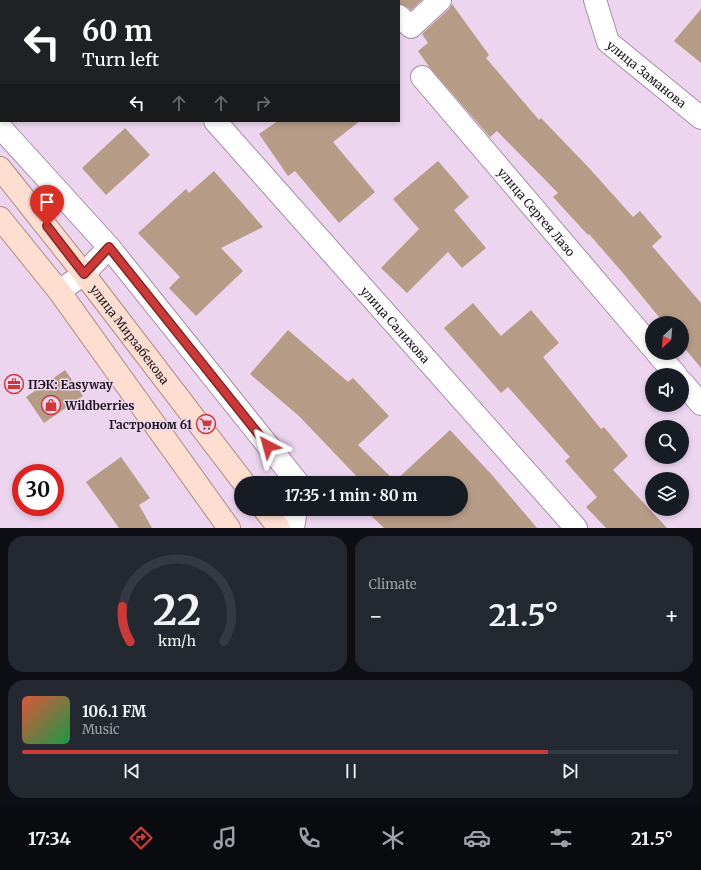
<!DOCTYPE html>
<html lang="en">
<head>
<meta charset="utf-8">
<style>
	:root { --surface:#171b24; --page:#242831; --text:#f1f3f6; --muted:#9ea1a6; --line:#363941; --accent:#c93a39 }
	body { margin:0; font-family:Merriweather,serif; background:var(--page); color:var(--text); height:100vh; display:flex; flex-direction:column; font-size:15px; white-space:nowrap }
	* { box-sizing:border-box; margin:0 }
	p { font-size:13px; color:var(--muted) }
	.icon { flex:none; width:22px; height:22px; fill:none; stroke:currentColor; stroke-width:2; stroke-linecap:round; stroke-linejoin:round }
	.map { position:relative; height:528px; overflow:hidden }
	.details { display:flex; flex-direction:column; gap:8px; padding:8px; background:#0d0f14; flex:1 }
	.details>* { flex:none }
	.top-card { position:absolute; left:0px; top:0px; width:400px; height:122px; box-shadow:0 2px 6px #0003; background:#202124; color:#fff; overflow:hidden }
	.needle { width:26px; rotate:206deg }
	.tools { position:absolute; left:645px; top:316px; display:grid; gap:8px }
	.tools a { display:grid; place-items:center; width:44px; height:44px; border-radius:50%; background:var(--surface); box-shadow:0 2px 6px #0003; font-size:20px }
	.speed { position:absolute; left:12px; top:464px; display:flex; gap:8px; font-size:20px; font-weight:700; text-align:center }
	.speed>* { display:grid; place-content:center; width:52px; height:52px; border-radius:50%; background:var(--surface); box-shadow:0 2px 6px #0003; line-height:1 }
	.speed .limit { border:6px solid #d22; background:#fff; color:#111 }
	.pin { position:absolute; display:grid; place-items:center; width:34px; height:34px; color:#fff; margin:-41px -17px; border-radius:50% 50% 50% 0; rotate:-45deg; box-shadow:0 0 4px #0007 }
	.pin .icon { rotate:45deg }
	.me { position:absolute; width:44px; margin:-22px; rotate:321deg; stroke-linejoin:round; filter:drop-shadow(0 0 3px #0008) }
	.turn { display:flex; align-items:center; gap:14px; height:84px; padding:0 16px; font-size:18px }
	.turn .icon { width:52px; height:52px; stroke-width:2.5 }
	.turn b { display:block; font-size:28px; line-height:34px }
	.lanes { display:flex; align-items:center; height:38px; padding:0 16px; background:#0003; justify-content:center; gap:20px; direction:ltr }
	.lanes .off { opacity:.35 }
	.big { font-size:30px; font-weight:700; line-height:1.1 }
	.details .tile { flex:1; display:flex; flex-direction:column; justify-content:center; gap:6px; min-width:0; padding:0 14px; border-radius:16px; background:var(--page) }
	.details .dial { align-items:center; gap:0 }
	.dial svg { height:104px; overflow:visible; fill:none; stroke:var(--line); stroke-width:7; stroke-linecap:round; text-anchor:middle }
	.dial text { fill:var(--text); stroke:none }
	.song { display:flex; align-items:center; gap:12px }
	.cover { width:48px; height:48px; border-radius:6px; background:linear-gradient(135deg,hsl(10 70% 55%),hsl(140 70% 35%)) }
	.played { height:4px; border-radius:2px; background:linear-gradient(90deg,var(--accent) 80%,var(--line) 80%) }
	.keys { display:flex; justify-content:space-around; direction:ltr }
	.heat { display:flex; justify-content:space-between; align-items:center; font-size:22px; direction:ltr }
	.details .tiles { flex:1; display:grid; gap:8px; grid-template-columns:1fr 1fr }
	.tile:last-child { grid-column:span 2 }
	.trip { position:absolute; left:234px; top:476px; width:234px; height:40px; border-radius:20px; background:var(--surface); box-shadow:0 2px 6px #0003; font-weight:700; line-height:40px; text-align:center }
	.tabs { display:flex; height:64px; justify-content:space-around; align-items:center; background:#090b0e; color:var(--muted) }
	.tabs .icon { width:28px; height:28px }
	.tabs .on { color:var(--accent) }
	.tabs b { font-size:18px; color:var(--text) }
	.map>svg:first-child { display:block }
	.building { fill:#b69b86 }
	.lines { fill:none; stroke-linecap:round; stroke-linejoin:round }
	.minor-casing { stroke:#a48ea7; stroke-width:24 }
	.primary-casing { stroke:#af897f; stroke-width:24 }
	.minor { stroke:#fff; stroke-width:22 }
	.primary { stroke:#feded1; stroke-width:22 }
	.route-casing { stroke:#832625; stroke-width:10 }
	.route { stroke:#c93a39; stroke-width:7 }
	.labels { text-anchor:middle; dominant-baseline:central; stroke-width:3; stroke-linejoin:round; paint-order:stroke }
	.street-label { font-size:12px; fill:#1d141e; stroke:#edd5ef }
	.poi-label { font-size:12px; font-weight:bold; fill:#1d141e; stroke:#edd5ef; text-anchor:start }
</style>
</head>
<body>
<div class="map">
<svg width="701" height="528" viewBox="0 0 701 528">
	<rect width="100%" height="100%" fill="#edd5ef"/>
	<path class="building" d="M397,0H422L411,10L407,7L399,4V1Z
		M452,4L489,55L486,58L539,120L541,118L590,169L633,217L640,211L662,237L652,246L701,303V368L682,345V323H664L622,272L589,234L588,235L553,197L558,193L497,131L490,137L430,68L418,51L428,43L422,34L449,9Z
		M701,9V63L674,41Z
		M278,121H360L333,142L375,192L339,223L295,171L288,176L259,134Z
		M125,128L150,155L106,195L82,168Z
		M438,161L469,197L454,210L486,248L462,268L448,252L407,293L381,268L419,229L393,199Z
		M214,171L263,227L221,248L243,271L196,316L169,288L180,277L138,233L186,189L189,193Z
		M473,303L501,336L531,310L559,343L543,357L601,429L604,427L628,456L613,470L667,528H606L586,507L597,497L565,461L570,457L508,387L501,393L444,328Z
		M288,330L348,382L353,378L389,416L358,445L395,481L450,430L492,475L537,528H384L364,509H461V483H363L299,416L250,374Z
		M65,370L83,396L44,423L26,397Z
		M121,457L150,498L139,505L152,528H119L86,482Z"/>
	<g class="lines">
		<defs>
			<g id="minor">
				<path d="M106,0L107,1"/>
				<path d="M381,0L382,1"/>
				<path id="s1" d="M595,0L608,42L701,118"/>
				<path d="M399,16L411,27L440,0"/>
				<path id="s2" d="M422,77L652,347"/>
				<path id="s3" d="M215,121L576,528"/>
				<path d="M0,127L109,247L84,274L59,291"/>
				<path d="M109,247L298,483"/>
				<path d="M657,353L676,375"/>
				<path d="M682,382L701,404"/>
				<path d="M293,528L296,509"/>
			</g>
			<g id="primary">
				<path id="s4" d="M0,168L84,274L244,483"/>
				<path d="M0,218L59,291L229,528"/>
				<path d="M264,509L279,528"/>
			</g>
		</defs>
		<use href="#minor" class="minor-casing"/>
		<use href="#primary" class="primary-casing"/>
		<use href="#minor" class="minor"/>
		<use href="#primary" class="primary"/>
	</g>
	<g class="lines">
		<defs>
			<path id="route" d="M47,226L84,274L109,247L268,446"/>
		</defs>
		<use href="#route" class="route-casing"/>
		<use href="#route" class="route"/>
	</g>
	<defs>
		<symbol id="office-ring" viewBox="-11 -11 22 22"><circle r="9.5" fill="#edd5ef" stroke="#c93a39" stroke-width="1.5"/><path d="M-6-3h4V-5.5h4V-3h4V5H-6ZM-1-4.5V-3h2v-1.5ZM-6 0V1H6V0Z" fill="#c93a39"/></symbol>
		<symbol id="shop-ring" viewBox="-11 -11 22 22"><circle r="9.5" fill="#edd5ef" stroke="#c93a39" stroke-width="1.5"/><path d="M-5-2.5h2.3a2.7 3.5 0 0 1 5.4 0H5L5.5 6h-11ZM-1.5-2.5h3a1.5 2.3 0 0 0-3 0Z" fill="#c93a39"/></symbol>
		<symbol id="supermarket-ring" viewBox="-11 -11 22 22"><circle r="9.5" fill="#edd5ef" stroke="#c93a39" stroke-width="1.5"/><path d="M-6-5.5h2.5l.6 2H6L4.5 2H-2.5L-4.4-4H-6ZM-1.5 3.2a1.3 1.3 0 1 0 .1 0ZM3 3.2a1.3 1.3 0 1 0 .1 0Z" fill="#c93a39"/></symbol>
	</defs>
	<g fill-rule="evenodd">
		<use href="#office-ring" x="3" y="373" width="22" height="22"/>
		<use href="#shop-ring" x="40" y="394" width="22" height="22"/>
		<use href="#supermarket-ring" x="195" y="413" width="22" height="22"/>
	</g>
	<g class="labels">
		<g class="street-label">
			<text stroke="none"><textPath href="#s1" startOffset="94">улица Заманова</textPath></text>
			<text stroke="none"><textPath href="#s2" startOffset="177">улица Сергея Лазо</textPath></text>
			<text stroke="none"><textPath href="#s3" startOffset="272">улица Салихова</textPath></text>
			<text stroke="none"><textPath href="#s4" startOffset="211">улица Мирзабекова</textPath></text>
		</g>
		<g class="poi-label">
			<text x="28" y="384">ПЭК: Easyway</text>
			<text x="65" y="405">Wildberries</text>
			<text x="192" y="424" text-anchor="end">Гастроном 61</text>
		</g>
	</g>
</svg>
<div class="tools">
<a><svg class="needle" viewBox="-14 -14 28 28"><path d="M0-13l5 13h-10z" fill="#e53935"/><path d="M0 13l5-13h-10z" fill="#9ea1a6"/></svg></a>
<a><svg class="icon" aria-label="sound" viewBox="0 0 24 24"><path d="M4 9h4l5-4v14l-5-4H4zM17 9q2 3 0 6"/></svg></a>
<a><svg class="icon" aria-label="search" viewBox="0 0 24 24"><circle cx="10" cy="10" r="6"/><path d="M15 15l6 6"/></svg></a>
<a><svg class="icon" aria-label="layers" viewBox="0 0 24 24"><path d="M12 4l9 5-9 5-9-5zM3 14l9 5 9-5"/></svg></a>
</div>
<div class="speed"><div class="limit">30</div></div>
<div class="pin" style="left:47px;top:226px;background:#d93025"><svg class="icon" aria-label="arrive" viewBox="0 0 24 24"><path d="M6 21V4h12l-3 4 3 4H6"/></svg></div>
<svg class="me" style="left:268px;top:446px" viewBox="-20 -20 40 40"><path d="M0-17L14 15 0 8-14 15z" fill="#c93a39" stroke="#fff" stroke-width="4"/></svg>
<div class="trip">17:35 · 1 min · 80 m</div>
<div class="top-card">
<div class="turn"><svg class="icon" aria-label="left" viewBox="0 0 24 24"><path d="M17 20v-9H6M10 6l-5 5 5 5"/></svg><div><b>60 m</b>Turn left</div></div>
<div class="lanes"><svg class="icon" aria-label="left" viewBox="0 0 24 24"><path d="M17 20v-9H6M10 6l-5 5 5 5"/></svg><svg class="icon off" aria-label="ahead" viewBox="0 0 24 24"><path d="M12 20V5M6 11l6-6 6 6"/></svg><svg class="icon off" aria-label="ahead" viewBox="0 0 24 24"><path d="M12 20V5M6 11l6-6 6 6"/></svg><svg class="icon off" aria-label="right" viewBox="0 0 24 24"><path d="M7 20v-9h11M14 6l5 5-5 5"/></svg></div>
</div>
</div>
<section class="details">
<div class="tiles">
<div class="tile dial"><svg viewBox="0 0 100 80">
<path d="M14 69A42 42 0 1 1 86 69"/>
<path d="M14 69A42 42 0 0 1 8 42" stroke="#c93a39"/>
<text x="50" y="56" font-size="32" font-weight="700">22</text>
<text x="50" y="72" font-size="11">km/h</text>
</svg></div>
<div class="tile"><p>Climate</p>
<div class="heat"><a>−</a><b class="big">21.5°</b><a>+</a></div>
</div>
<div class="tile">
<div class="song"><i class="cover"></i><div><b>106.1 FM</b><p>Music</p></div></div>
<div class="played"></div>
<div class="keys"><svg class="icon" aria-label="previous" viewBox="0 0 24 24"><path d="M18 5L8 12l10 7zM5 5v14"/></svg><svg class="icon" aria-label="pause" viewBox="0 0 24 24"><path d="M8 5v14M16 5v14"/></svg><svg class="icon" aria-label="next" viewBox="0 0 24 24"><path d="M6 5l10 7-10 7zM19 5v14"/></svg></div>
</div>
</div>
</section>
<nav class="tabs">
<b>17:34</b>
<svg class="icon on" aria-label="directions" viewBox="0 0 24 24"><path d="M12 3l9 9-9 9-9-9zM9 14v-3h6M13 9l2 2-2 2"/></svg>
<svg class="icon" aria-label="music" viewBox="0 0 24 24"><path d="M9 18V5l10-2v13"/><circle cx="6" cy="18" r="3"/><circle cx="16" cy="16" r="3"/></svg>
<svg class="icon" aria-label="phone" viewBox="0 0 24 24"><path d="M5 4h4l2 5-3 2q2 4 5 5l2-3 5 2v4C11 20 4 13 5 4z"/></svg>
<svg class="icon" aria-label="climate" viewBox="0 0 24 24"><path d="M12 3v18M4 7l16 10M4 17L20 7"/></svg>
<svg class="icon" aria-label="car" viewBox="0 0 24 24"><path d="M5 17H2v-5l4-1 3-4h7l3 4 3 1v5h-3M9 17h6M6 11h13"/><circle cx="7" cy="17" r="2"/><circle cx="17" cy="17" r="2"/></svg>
<svg class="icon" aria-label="filters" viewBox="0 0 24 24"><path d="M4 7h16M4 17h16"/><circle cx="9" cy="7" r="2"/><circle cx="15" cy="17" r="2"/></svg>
<b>21.5°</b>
</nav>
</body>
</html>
